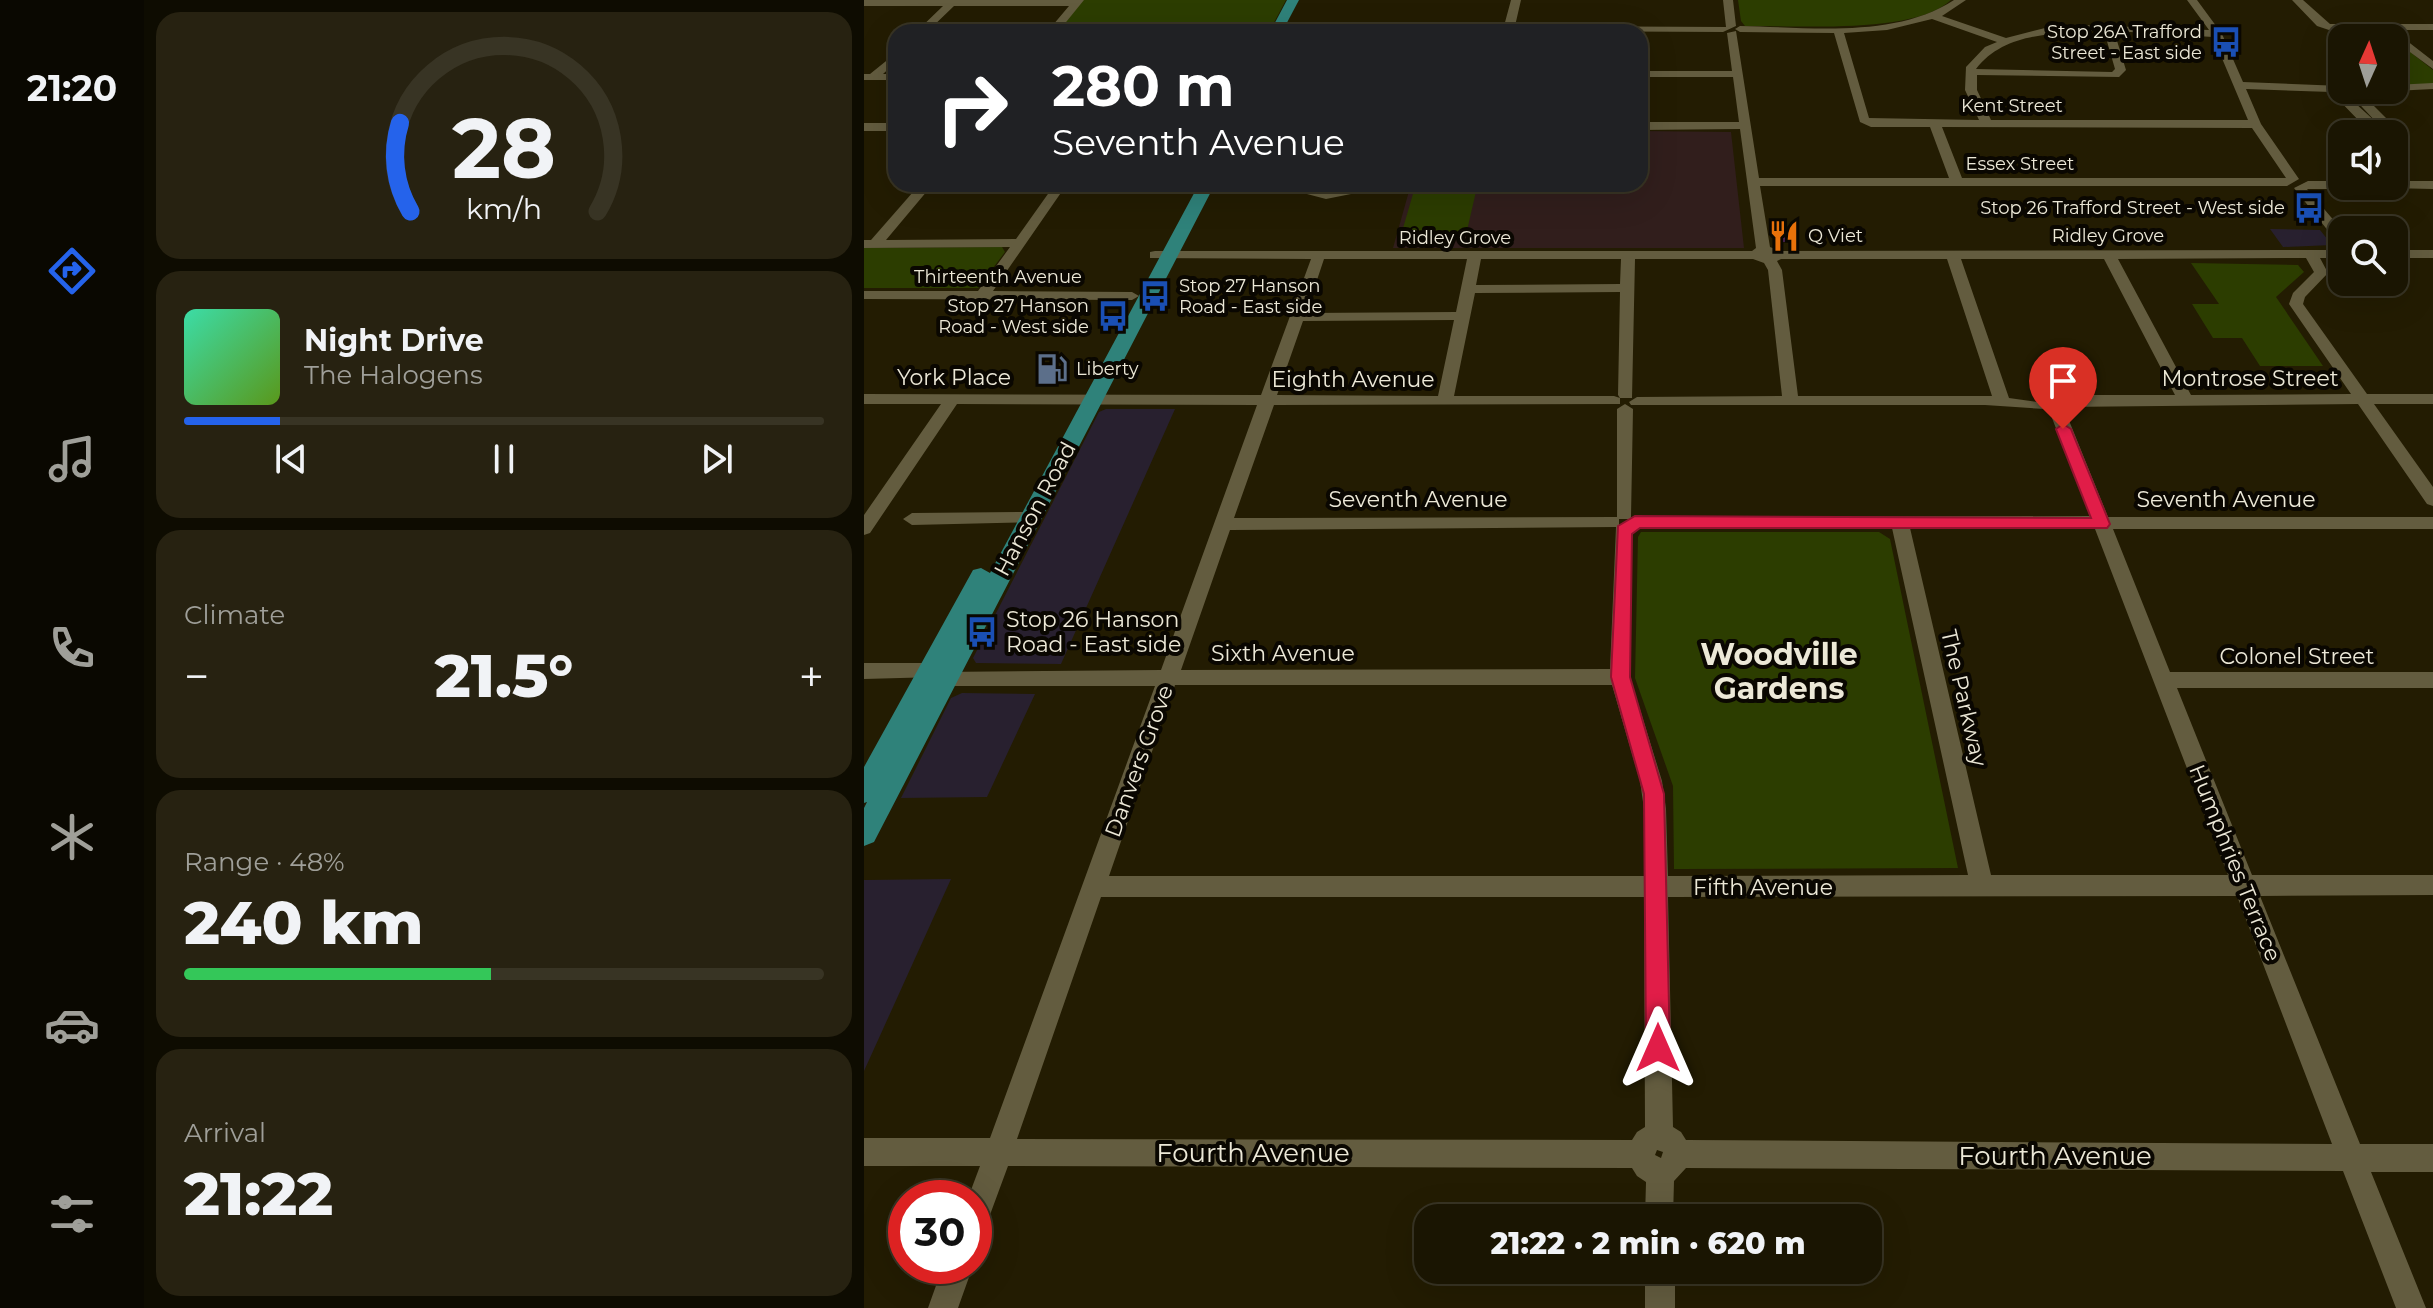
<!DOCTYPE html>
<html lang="en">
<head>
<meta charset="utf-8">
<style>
	:root { --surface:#1a1502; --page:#272211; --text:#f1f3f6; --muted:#9f9f99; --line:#383424; --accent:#2563eb }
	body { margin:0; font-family:Montserrat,sans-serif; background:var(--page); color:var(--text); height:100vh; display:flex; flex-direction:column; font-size:30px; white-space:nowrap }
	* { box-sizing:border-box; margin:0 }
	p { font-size:26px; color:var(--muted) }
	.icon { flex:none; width:44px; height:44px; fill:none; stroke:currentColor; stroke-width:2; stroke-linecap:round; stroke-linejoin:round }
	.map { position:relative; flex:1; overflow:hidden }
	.details { display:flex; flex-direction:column; gap:12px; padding:12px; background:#0e0c01; width:720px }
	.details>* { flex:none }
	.banner { position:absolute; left:24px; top:24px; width:760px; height:168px; border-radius:24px; box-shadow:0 8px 32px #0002,0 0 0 2px var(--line); background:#202124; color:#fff; overflow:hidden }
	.needle { width:52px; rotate:3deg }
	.controls { position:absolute; left:1464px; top:24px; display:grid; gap:16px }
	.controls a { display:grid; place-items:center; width:80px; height:80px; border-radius:16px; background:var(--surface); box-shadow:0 8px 32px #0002,0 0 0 2px var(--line); font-size:40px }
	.speed { position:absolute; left:24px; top:1180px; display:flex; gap:16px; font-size:40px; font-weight:700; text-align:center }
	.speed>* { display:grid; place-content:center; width:104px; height:104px; border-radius:50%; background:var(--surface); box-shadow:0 8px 32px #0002,0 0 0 2px var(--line); line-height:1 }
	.speed .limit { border:12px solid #d22; background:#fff; color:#111 }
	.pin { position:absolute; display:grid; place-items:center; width:68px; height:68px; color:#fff; margin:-82px -34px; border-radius:50% 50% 50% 0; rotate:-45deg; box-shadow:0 0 8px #0007 }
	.pin .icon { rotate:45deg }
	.me { position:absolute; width:88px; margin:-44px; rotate:0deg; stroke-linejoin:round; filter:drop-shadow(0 0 6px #0008) }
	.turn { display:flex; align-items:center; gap:28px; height:168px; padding:0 32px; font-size:36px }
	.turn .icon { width:104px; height:104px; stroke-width:2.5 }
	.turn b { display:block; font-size:56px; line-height:68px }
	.big { font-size:60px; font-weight:800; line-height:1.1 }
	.details .widget { flex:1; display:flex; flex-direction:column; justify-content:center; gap:12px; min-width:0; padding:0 28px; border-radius:24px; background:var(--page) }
	.details .dial { align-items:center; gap:0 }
	.dial svg { height:208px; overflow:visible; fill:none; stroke:var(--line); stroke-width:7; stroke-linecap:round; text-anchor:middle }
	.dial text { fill:var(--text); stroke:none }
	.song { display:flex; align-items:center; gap:24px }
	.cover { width:96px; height:96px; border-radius:12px; background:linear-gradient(135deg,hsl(160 70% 55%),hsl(90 70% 35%)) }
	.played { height:8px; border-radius:4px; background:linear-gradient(90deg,var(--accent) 15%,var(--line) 15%) }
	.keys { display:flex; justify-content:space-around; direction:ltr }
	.heat { display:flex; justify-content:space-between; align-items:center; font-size:44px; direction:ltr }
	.charge { height:12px; border-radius:6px; background:linear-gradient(90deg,#34c759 48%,var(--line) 0) }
	.trip { position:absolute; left:550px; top:1204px; width:468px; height:80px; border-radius:24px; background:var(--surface); box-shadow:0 8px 32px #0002,0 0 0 2px var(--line); font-weight:800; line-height:80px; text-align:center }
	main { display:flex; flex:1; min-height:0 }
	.dock { display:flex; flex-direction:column; width:144px; justify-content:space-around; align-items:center; background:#0a0801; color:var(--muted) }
	.dock .icon { width:56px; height:56px }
	.dock .on { color:var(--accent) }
	.dock b { font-size:36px; color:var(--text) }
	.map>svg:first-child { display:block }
	.commercial { fill:#28202f }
	.education { fill:#311e1c }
	.green { fill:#2c3d00 }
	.building { fill:#663077 }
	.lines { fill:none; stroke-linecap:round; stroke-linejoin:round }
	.minor { fill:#635c3f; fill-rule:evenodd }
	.major { fill:#2f827a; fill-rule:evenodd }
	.route { fill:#e11d48; stroke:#92132f; stroke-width:2 }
	.labels { text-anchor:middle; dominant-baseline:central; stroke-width:8; stroke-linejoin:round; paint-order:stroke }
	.far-poi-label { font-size:18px; fill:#ece8d7; stroke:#0a0701; text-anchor:end }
	.far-street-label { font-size:18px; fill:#ece8d7; stroke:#0a0701 }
	.street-label { font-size:22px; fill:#ece8d7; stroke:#0a0701 }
	.poi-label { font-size:22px; fill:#ece8d7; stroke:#0a0701; text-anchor:start }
	.near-street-label { font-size:26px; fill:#ece8d7; stroke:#0a0701 }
	.district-label { font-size:30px; font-weight:bold; fill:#ece8d7; stroke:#0a0701 }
</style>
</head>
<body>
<main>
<nav class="dock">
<b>21:20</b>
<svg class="icon on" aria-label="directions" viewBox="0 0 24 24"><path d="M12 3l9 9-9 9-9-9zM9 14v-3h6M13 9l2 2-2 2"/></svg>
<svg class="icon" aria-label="music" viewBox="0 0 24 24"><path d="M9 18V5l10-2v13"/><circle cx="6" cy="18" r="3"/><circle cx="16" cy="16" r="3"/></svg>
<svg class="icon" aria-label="phone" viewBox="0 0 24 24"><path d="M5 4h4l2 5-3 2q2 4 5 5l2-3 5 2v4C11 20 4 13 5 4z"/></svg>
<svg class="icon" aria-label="climate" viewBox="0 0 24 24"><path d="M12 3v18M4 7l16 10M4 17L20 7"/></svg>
<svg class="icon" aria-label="car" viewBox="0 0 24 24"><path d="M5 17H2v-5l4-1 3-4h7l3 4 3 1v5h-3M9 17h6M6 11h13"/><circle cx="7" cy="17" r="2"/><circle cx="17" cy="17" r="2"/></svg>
<svg class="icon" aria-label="filters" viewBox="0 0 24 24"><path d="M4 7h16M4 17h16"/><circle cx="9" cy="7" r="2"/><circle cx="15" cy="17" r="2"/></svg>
</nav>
<section class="details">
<div class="widget dial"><svg viewBox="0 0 100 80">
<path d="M14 69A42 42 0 1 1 86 69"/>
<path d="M14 69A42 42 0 0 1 10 35" stroke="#2563eb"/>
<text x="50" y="56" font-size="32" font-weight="700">28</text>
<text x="50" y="72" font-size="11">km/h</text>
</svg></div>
<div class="widget">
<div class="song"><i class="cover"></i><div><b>Night Drive</b><p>The Halogens</p></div></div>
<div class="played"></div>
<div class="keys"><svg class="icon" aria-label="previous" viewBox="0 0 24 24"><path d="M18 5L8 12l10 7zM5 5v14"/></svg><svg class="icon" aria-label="pause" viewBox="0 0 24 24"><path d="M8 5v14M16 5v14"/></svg><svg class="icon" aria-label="next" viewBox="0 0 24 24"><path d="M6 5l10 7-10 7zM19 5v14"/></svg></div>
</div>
<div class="widget"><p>Climate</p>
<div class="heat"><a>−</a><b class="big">21.5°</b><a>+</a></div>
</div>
<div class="widget"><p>Range · 48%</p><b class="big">240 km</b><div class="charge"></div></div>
<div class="widget"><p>Arrival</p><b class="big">21:22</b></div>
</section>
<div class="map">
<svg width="1569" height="1308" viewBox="0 0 1569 1308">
	<rect width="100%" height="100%" fill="#231c02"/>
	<path class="commercial" d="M1406,229L1456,230L1468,245L1419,247Z
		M242,409H311L197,664L112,663L109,658L235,412Z
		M98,693L171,694L123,797L37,798L87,698Z
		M87,879L0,1071V880Z"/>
	<path class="education" d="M776,131L867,132L880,248H529L547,184H776Z"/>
	<path class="green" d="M218,0H422L405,32H192Z
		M874,0H1087C1050,35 931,25 881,26L877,21Z
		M1530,39L1569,70V84L1530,86Z
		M551,187H613L602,235H537Z
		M138,247L141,252L114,288H0V248Z
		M1327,263L1434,265L1440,272L1412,297L1459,366H1396L1378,338H1349L1328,304H1355Z
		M777,532H1015L1026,539L1094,868L810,869L809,786L771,678L774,537Z"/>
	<path class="building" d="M908,229H930L932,242H910Z"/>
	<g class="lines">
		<path class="minor" d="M0,0H220L194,32H183L205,6H90L63,32H52L79,6H0Z
			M647,0H657L651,26L862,27L859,0H869L872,26L859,32L409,30L414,27L640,26Z
			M1090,0H1102L1078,16L1142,38L1185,27L1221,25L1345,30L1323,0H1333L1358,34L1379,82L1478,86V90H1494L1526,122L1528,129L1522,133L1501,127L1467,92L1382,89L1397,124L1435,179L1423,186H896L906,247L916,251L1478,250V258H1456L1464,273L1441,297L1439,304L1503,394H1569V404H1510L1569,487V506L1563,504L1494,404L1198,407V401L1227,395H1311L1240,259H1097L1145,398L1181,403V409L1121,405H767L765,402L773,397L918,396L904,270L900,263L889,259H771L768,398H756L754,395L756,292L611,293L590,396H750L756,398V404L410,405L370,518L753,517V409L761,404L769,409L767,517L1226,516L1188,418L1196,413L1204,418L1244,517H1569V529H1249L1306,672H1569V688H1313L1388,875H1569V895L1396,896L1496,1144H1569V1172H1507L1562,1308H1532L1479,1171L822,1168L810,1181L809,1218H781L782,1182L773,1176L768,1168L144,1166L120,1231L110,1235V1198H104L116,1166H0V1138H126L291,686H82L75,684L73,677L0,679V663H66L73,666L75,672L297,670L393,405L93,404L6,533L0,535V515L77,404H0V394L397,395L447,259L286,258V252L291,251H888L892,248L876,129L776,130V122H875L869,77H776V71H868L863,33L872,31L895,178H1085L1066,127H1007L996,122L970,33L876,32L871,29L876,26C945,27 1030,39 1090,0ZM1068,19L1133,42L1121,47L1102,67L1101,90L1115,120L1005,118L980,33L1023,30ZM1221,31H1240L1251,69L1248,72L1112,69C1138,35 1182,34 1221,31ZM1250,31L1349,37L1384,120H1127L1113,90V75L1255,77L1262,70ZM1483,90L1484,92L1513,123L1479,92ZM1078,127L1388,128L1422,178H1098ZM1442,258L1450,272L1429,293L1425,304L1487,394L1327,395L1254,259ZM460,259H603L592,312L442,313ZM617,259H757L756,284L612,285ZM917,259H1083L1128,396H934L918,270L913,261ZM590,320L574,396L413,395L439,321ZM755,519H764V525H755ZM752,527L746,669L317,670L366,530ZM766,527L1028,528L1104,875L804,876L802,809L798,781L766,677ZM1046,528L1231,529L1364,875H1127ZM311,685H748L776,781L780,809V876H245ZM1373,896L1468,1144L822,1140L817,1132L809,1127L804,897ZM237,897H780L781,1127L773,1132L768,1140L153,1139ZM793,1150L799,1152L797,1158L791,1155Z
			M1428,0H1439L1466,24H1569V30H1529L1569,61V69L1516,30H1465L1453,26Z
			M32,53V62L19,74H32V80H0V74H6Z
			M1569,83V89L1530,91L1526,90H1530V85Z
			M0,123H32V131H0Z
			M1444,181H1478V186H1484L1478,189H1443L1478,230V243L1473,242L1430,188Z
			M1530,181H1569V189L1525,188L1530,186Z
			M56,184H69L22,240L152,239L191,184H203L129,291L268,292L275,296L268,300L0,299V291H114L146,247L0,248V240H7Z
			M324,184H439L462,191L482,187L484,184H496L492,193L462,199L420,188L329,190L324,189Z
			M1530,250H1569V258H1530Z
			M166,512L175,518L172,522L48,525L39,519L48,513Z
			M79,1266H109L94,1308H64Z
			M781,1270H811V1308H781Z"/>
		<path class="major" d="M423,0H435L418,32H406Z
			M335,184H351L10,842L0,846V808L3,802L0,803V767L109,570L117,568L126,573Z"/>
	</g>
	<path class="route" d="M1199,424L1207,429L1246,524L1243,528H776L768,534L766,677L800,794L806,1048L803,1056L794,1060L786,1056L782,1048L780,794L747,677L754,526L771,516L1227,518L1192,429Z"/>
	<defs>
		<symbol id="bus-bare" viewBox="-9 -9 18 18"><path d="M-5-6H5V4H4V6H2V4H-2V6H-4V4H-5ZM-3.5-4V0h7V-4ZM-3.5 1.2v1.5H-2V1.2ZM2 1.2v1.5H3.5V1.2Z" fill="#1a4fb4" stroke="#0a0701" stroke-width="2.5" paint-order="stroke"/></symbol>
		<symbol id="restaurant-bare" viewBox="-9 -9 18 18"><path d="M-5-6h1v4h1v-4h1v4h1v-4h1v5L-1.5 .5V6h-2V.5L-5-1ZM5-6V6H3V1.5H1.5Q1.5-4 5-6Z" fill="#e8710a" stroke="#0a0701" stroke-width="2.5" paint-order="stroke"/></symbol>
		<symbol id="fuel-bare" viewBox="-9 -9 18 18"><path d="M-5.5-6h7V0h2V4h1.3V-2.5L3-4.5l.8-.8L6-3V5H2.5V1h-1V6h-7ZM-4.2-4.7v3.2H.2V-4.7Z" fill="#5c6f8a" stroke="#0a0701" stroke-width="2.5" paint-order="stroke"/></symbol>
	</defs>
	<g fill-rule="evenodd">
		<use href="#bus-bare" x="1340" y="20" width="44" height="44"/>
		<use href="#bus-bare" x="1423" y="186" width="44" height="44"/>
		<use href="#restaurant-bare" x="898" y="214" width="44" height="44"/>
		<use href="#bus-bare" x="269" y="274" width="44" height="44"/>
		<use href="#bus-bare" x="227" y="294" width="44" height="44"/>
		<use href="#fuel-bare" x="166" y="347" width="44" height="44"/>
		<use href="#bus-bare" x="96" y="610" width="44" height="44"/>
	</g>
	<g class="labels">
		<g class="far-poi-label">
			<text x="1338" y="32">Stop 26A Trafford<tspan x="1338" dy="21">Street - East side</tspan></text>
			<text x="1421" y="208">Stop 26 Trafford Street - West side</text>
			<text x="944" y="236" text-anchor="start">Q Viet</text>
			<text x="315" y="286" text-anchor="start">Stop 27 Hanson<tspan x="315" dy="21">Road - East side</tspan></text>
			<text x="225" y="306">Stop 27 Hanson<tspan x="225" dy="21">Road - West side</tspan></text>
			<text x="212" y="369" text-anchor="start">Liberty</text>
		</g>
		<g class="far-street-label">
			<text x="1148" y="106">Kent Street</text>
			<text x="1156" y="164">Essex Street</text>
			<text x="1244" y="236">Ridley Grove</text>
			<text x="591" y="238">Ridley Grove</text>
			<text x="134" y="277">Thirteenth Avenue</text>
		</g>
		<g class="street-label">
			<text x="90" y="377">York Place</text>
			<text x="1386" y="378">Montrose Street</text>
			<text x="489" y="379">Eighth Avenue</text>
			<text x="554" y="499">Seventh Avenue</text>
			<text x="1362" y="499">Seventh Avenue</text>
			<text transform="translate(171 509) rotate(-62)">Hanson Road</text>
			<text x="419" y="653">Sixth Avenue</text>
			<text x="1433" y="656">Colonel Street</text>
			<text transform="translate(1100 698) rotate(77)">The Parkway</text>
			<text transform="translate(275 761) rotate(-70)">Danvers Grove</text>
			<text transform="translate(1371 863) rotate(68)">Humphries Terrace</text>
			<text x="899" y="887">Fifth Avenue</text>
		</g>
		<g class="poi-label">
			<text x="142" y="619">Stop 26 Hanson<tspan x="142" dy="25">Road - East side</tspan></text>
		</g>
		<g class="near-street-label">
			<text x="389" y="1153">Fourth Avenue</text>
			<text x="1191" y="1156">Fourth Avenue</text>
		</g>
		<g class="district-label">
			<text x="915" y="654">Woodville<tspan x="915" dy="34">Gardens</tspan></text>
		</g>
	</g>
</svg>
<div class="controls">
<a><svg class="needle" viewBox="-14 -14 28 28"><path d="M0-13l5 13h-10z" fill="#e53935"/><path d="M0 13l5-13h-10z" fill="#9f9f99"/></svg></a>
<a><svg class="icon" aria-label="sound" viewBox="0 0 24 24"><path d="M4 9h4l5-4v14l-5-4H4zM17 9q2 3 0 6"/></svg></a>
<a><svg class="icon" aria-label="search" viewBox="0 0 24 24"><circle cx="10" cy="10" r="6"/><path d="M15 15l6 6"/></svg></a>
</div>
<div class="speed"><div class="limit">30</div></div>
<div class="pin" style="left:1199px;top:429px;background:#d93025"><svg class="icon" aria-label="arrive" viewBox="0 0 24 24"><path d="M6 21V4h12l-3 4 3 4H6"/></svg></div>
<svg class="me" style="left:794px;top:1048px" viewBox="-20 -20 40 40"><path d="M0-17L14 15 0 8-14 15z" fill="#e11d48" stroke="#fff" stroke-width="4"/></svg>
<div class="trip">21:22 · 2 min · 620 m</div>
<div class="banner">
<div class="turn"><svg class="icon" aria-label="right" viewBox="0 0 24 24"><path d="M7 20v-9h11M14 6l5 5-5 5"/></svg><div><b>280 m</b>Seventh Avenue</div></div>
</div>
</div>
</main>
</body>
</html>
